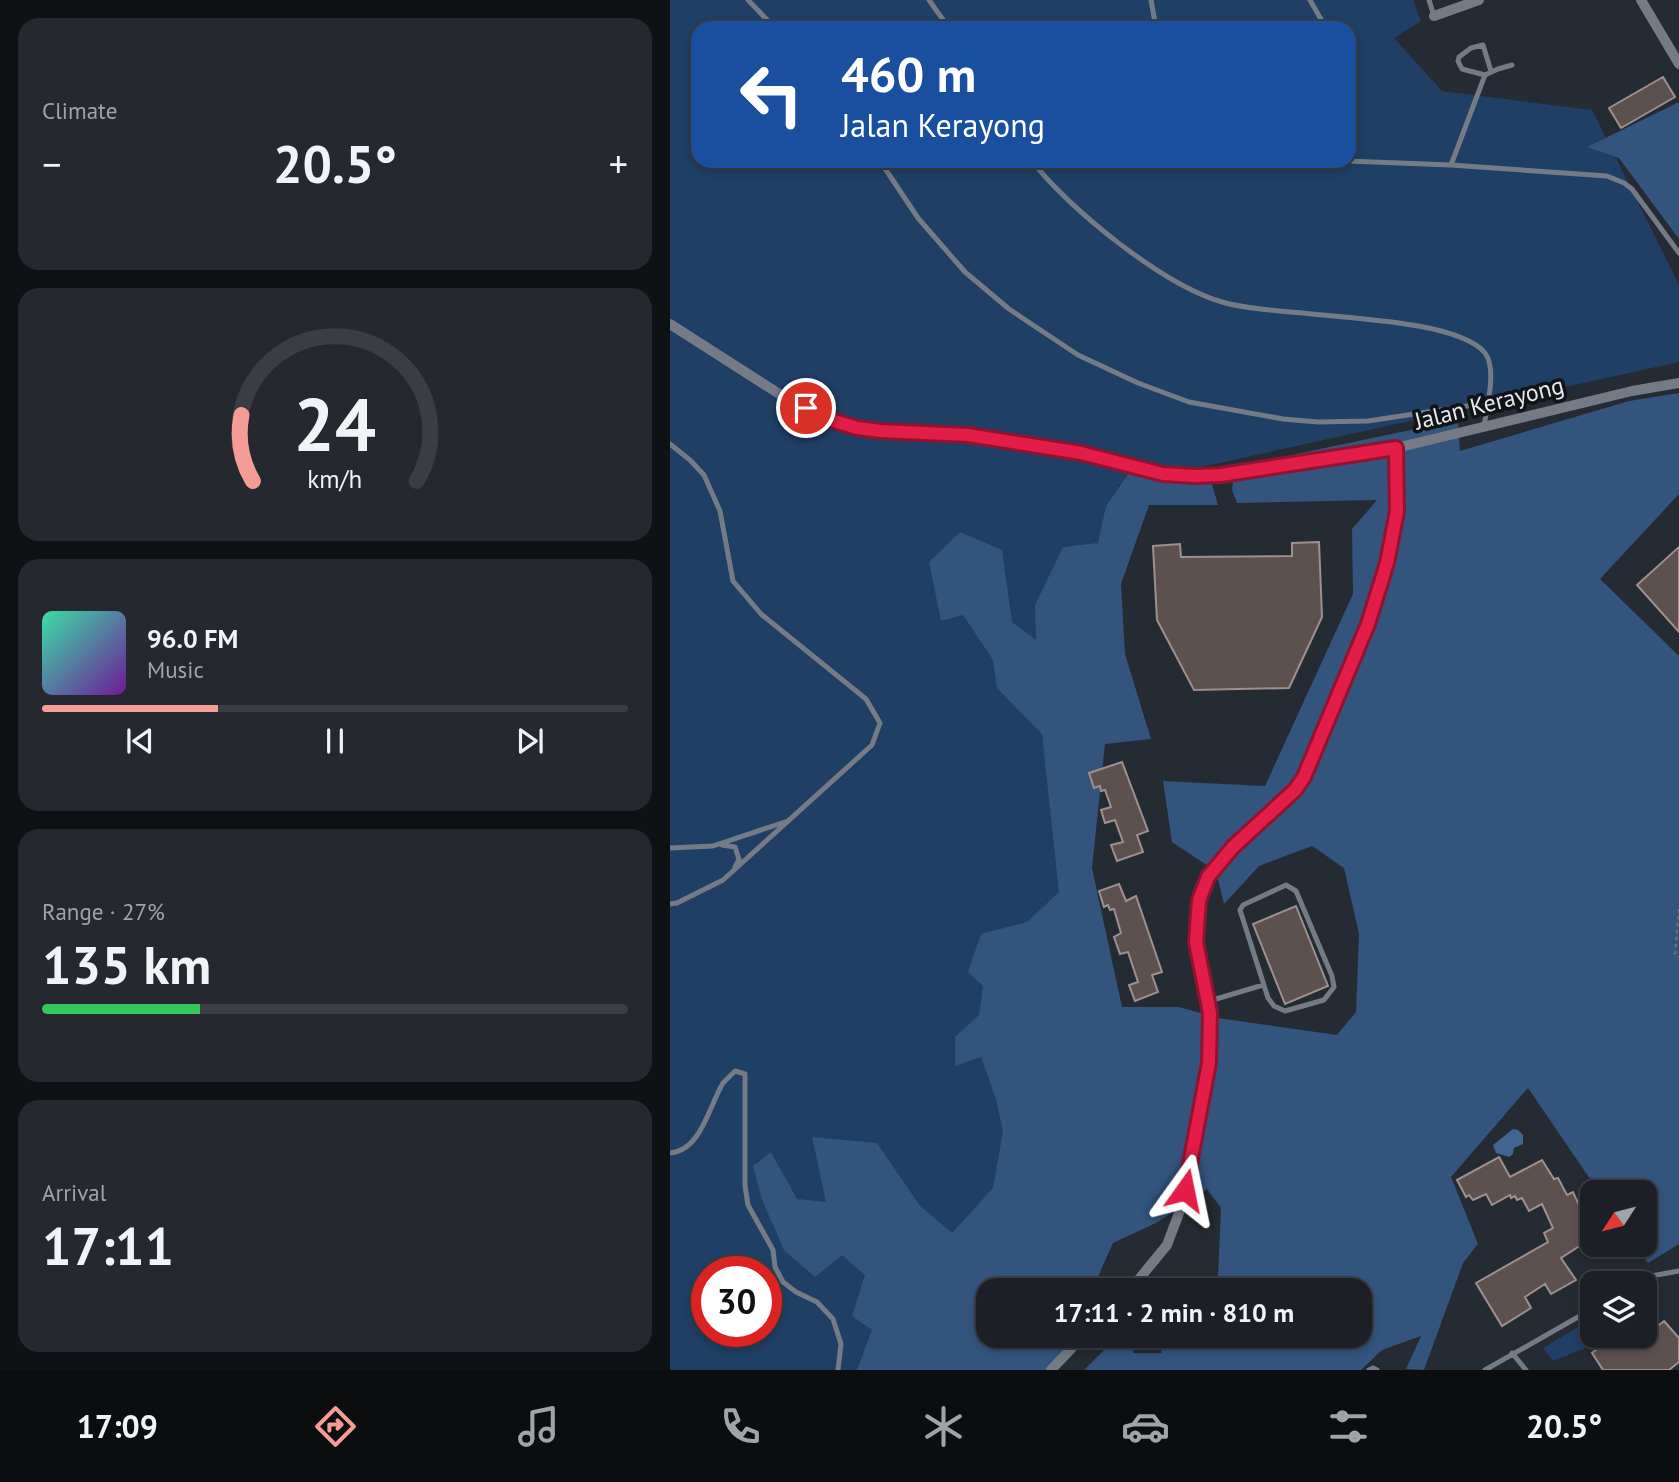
<!DOCTYPE html>
<html lang="en">
<head>
<meta charset="utf-8">
<style>
	:root { --surface:#1c2026; --page:#25282e; --text:#f1f3f6; --muted:#a0a3a7; --line:#3a3e43; --accent:#f59c94 }
	body { margin:0; font-family:"PT Sans",sans-serif; background:var(--page); color:var(--text); height:100vh; display:flex; flex-direction:column; font-size:26px; white-space:nowrap }
	* { box-sizing:border-box; margin:0 }
	p { font-size:23px; color:var(--muted) }
	.icon { flex:none; width:38px; height:38px; fill:none; stroke:currentColor; stroke-width:2; stroke-linecap:round; stroke-linejoin:round }
	.map { position:relative; flex:1; overflow:hidden }
	.side { display:flex; flex-direction:column; gap:18px; padding:18px; background:#0f1215; width:670px }
	.side>* { flex:none }
	.banner { position:absolute; left:21px; top:21px; width:665px; height:147px; border-radius:21px; box-shadow:0 4px 10px #0003,0 0 0 2px var(--line); background:#1a4fa0; color:#fff; overflow:hidden }
	.needle { width:46px; rotate:234deg }
	.controls { position:absolute; left:910px; top:1180px; display:grid; gap:14px }
	.controls a { display:grid; place-items:center; width:77px; height:77px; border-radius:14px; background:var(--surface); box-shadow:0 4px 10px #0003,0 0 0 2px var(--line); font-size:35px }
	.speed { position:absolute; left:21px; top:1256px; display:flex; gap:14px; font-size:35px; font-weight:700; text-align:center }
	.speed>* { display:grid; place-content:center; width:91px; height:91px; border-radius:50%; background:var(--surface); box-shadow:0 4px 10px #0003,0 0 0 2px var(--line); line-height:1 }
	.speed .limit { border:10px solid #d22; background:#fff; color:#111 }
	.pin { position:absolute; display:grid; place-items:center; width:60px; height:60px; color:#fff; margin:-30px; border:4px solid #fff; border-radius:50%; box-shadow:0 2px 7px #0007 }
	.me { position:absolute; width:77px; margin:-38px; rotate:12deg; stroke-linejoin:round; filter:drop-shadow(0 0 5px #0008) }
	.turn { display:flex; align-items:center; gap:24px; height:147px; padding:0 35px; font-size:32px }
	.turn .icon { width:91px; height:91px; stroke-width:2.5 }
	.turn b { display:block; font-size:49px; line-height:60px }
	.big { font-size:52px; font-weight:700; line-height:1.1 }
	.side .tile { flex:1; display:flex; flex-direction:column; justify-content:center; gap:10px; min-width:0; padding:0 24px; border-radius:21px; background:var(--page) }
	.side .dial { align-items:center; gap:0 }
	.dial svg { height:182px; overflow:visible; fill:none; stroke:var(--line); stroke-width:7; stroke-linecap:round; text-anchor:middle }
	.dial text { fill:var(--text); stroke:none }
	.song { display:flex; align-items:center; gap:21px }
	.cover { width:84px; height:84px; border-radius:10px; background:linear-gradient(135deg,hsl(160 70% 55%),hsl(280 70% 35%)) }
	.played { height:7px; border-radius:4px; background:linear-gradient(90deg,var(--accent) 30%,var(--line) 30%) }
	.keys { display:flex; justify-content:space-around; direction:ltr }
	.heat { display:flex; justify-content:space-between; align-items:center; font-size:38px; direction:ltr }
	.charge { height:10px; border-radius:5px; background:linear-gradient(90deg,#34c759 27%,var(--line) 0) }
	.trip { position:absolute; left:306px; top:1278px; width:396px; height:70px; border-radius:21px; background:var(--surface); box-shadow:0 4px 10px #0003,0 0 0 2px var(--line); font-weight:700; line-height:70px; text-align:center }
	.tab-bar { display:flex; height:112px; justify-content:space-around; align-items:center; background:#0b0d0f; color:var(--muted) }
	.tab-bar .icon { width:49px; height:49px }
	.tab-bar .selected { color:var(--accent) }
	.tab-bar b { font-size:32px; color:var(--text) }
	main { display:flex; flex:1; min-height:0 }
	.map>svg:first-child { display:block }
	.green { fill:#1f3f65; fill-rule:evenodd }
	.forest { fill:#32547d }
	.water { fill:#42658f }
	.building { fill:#5d5150; stroke:#9e908f; stroke-width:2 }
	.lines { fill:none; stroke-linecap:round; stroke-linejoin:round }
	.path { stroke:#6e737a; stroke-width:2; stroke-dasharray:3.5 3.5; stroke-linecap:butt }
	.lane { stroke:#747b84; stroke-width:5 }
	.street { stroke:#747b84; stroke-width:10 }
	.route-casing { stroke:#92132f; stroke-width:18 }
	.route { stroke:#e11d48; stroke-width:12 }
	.labels { text-anchor:middle; dominant-baseline:central; stroke-width:7; stroke-linejoin:round; paint-order:stroke }
	.street-label { font-size:24px; fill:#e6eaef; stroke:#111417 }
</style>
</head>
<body>
<main>
<section class="side">
<div class="tile"><p>Climate</p>
<div class="heat"><a>−</a><b class="big">20.5°</b><a>+</a></div>
</div>
<div class="tile dial"><svg viewBox="0 0 100 80">
<path d="M14 69A42 42 0 1 1 86 69"/>
<path d="M14 69A42 42 0 0 1 9 40" stroke="#f59c94"/>
<text x="50" y="56" font-size="32" font-weight="700">24</text>
<text x="50" y="72" font-size="11">km/h</text>
</svg></div>
<div class="tile">
<div class="song"><i class="cover"></i><div><b>96.0 FM</b><p>Music</p></div></div>
<div class="played"></div>
<div class="keys"><svg class="icon" aria-label="previous" viewBox="0 0 24 24"><path d="M18 5L8 12l10 7zM5 5v14"/></svg><svg class="icon" aria-label="pause" viewBox="0 0 24 24"><path d="M8 5v14M16 5v14"/></svg><svg class="icon" aria-label="next" viewBox="0 0 24 24"><path d="M6 5l10 7-10 7zM19 5v14"/></svg></div>
</div>
<div class="tile"><p>Range · 27%</p><b class="big">135 km</b><div class="charge"></div></div>
<div class="tile"><p>Arrival</p><b class="big">17:11</b></div>
</section>
<div class="map">
<svg width="1009" height="1370" viewBox="0 0 1009 1370">
	<rect width="100%" height="100%" fill="#252b33"/>
	<path class="green" d="M0,0H743L751,21L724,38L772,91L922,110L1009,285V362L449,485L383,1144L221,1370H0ZM28,28H679V161H28ZM37,1272H96V1332H37Z
		M922,1319V1335H931L913,1349L883,1361L873,1348Z"/>
	<path class="forest" d="M1009,102V239L949,158L917,147Z
		M1009,393V494L930,579L1009,656V1244L978,1263L965,1244H975V1192H929L858,1088L781,1177L808,1244L793,1263L754,1370L736,1369L751,1336L712,1350L691,1370H414L449,1335H465L463,1353H491L495,1335H690V1290H536L548,1278L551,1208L537,1189L488,1222L443,1243L426,1281L437,1290H318V1335H408L376,1370H187L202,1330L182,1316L195,1275L172,1255L145,1277L114,1250L92,1200L83,1166L101,1152L127,1199L156,1202L142,1137L207,1143L250,1206L282,1233L323,1188L333,1131L326,1099L311,1057L285,1066V1037L309,1015L313,986L298,972L311,934L357,922L389,892L372,734L327,688L323,660L293,615L271,621L259,562L290,532L332,550L342,622L366,640L365,605L393,547L428,543L436,506L461,470H538L548,505H479L451,584L455,654L481,739L435,744L422,868L452,1007H509L548,1018L667,1035L686,1012L689,934L674,868L642,846L589,866L554,904L546,871L502,842L493,781L595,786L683,594L682,529L707,500L567,503L562,490L565,467L788,420L790,451L959,401Z"/>
	<path class="water" d="M843,1129L848,1130L853,1135V1144L844,1148L843,1154L839,1157L826,1153L823,1145Z"/>
	<path class="building" d="M993,77L1005,97L951,128L939,108Z
		M649,542L652,617L619,688L524,690L487,620L483,546L510,544L511,557L622,556V543Z
		M1009,547V632L967,585Z
		M452,762L478,831L467,835L473,852L447,861L441,845L453,842L445,820L435,823L431,810L441,807L435,790L431,791L430,786L424,788L419,773Z
		M449,884L456,901L466,896L492,972L482,975L488,992L465,1001L459,985L468,982L458,952L450,954L444,937L451,933L444,909L440,910L438,905L434,907L429,891Z
		M626,906L658,986L615,1004L583,924Z
		M829,1157L840,1177L872,1160L884,1179L888,1178L897,1195L903,1192L922,1233V1238L891,1258L906,1280L881,1294L875,1284L855,1297L861,1308L832,1326L806,1283L878,1242L874,1233L883,1228L872,1204L859,1211L852,1198L847,1200L845,1196L841,1198L840,1195L822,1205L816,1194L803,1200L799,1195L796,1197L787,1180Z
		M994,1321L1009,1338V1362L999,1370H933L922,1353L941,1338V1335H976Z"/>
	<g class="lines">
		<path class="path" d="M1009,909L1005,954L1009,957"/>
		<path class="lane" d="M78,0L105,28
			M259,0L279,28
			M481,0L486,28
			M640,0L652,21L651,28
			M759,0L764,16
			M815,75L792,69L788,61L789,57L801,48L813,45L821,71
			M210,161L248,218L295,272L339,309L408,355L468,383L519,402L613,419L648,422L698,421L817,403
			M362,161C399,209 493,285 552,302C609,319 781,312 815,353C827,368 817,407 814,426
			M677,161L781,165L937,176L954,183L962,189L1009,253
			M781,165L815,75L828,69L842,65
			M0,444L20,460L34,475L50,511L63,581L91,614L196,699L210,723L202,745L53,880L7,903L0,904
			M52,845L65,847L69,859L65,867
			M0,848L43,846L118,821
			M616,885L626,891L662,976L664,987L654,1000L615,1011L604,1006L598,998L570,910L573,905Z
			M536,1002L593,985
			M0,1153C31,1151 39,1106 53,1083C57,1079 61,1075 65,1071L75,1074V1186L78,1205L103,1250L105,1267L113,1282L126,1292L147,1302L163,1319L171,1344L168,1370
			M969,1283L981,1276L1009,1271
			M842,1353L856,1370
			M699,1370L703,1368L707,1370
			M815,1370L922,1309"/>
		<path class="street" d="M971,0L1009,64
			M764,16L809,0
			M0,324L114,397L158,419L187,428L211,431L297,435L383,448L411,453L493,474L525,476L551,475L726,448L962,391L1009,383
			M460,1290L497,1245L509,1213L535,1097L539,1063L540,1013L526,942L529,900L538,877L563,847L625,791L633,777C667,699 720,596 727,512C729,491 726,469 726,448
			M381,1370L414,1335"/>
	</g>
	<g class="lines">
		<defs>
			<path id="route" d="M136,408L158,419L187,428L211,431L298,435L411,453L493,474L525,476L551,475L726,448L727,511L717,563L698,624L634,777L625,790L563,847L538,877L529,900L526,942L540,1013L539,1063L515,1190"/>
		</defs>
		<use href="#route" class="route-casing"/>
		<use href="#route" class="route"/>
	</g>
	<g class="labels">
		<g class="street-label">
			<text transform="translate(819 403) rotate(-14)">Jalan Kerayong</text>
		</g>
	</g>
</svg>
<div class="controls">
<a><svg class="needle" viewBox="-14 -14 28 28"><path d="M0-13l5 13h-10z" fill="#e53935"/><path d="M0 13l5-13h-10z" fill="#a0a3a7"/></svg></a>
<a><svg class="icon" aria-label="layers" viewBox="0 0 24 24"><path d="M12 4l9 5-9 5-9-5zM3 14l9 5 9-5"/></svg></a>
</div>
<div class="speed"><div class="limit">30</div></div>
<div class="pin" style="left:136px;top:408px;background:#d93025"><svg class="icon" aria-label="arrive" viewBox="0 0 24 24"><path d="M6 21V4h12l-3 4 3 4H6"/></svg></div>
<svg class="me" style="left:515px;top:1190px" viewBox="-20 -20 40 40"><path d="M0-17L14 15 0 8-14 15z" fill="#e11d48" stroke="#fff" stroke-width="4"/></svg>
<div class="trip">17:11 · 2 min · 810 m</div>
<div class="banner">
<div class="turn"><svg class="icon" aria-label="left" viewBox="0 0 24 24"><path d="M17 20v-9H6M10 6l-5 5 5 5"/></svg><div><b>460 m</b>Jalan Kerayong</div></div>
</div>
</div>
</main>
<nav class="tab-bar">
<b>17:09</b>
<svg class="icon selected" aria-label="directions" viewBox="0 0 24 24"><path d="M12 3l9 9-9 9-9-9zM9 14v-3h6M13 9l2 2-2 2"/></svg>
<svg class="icon" aria-label="music" viewBox="0 0 24 24"><path d="M9 18V5l10-2v13"/><circle cx="6" cy="18" r="3"/><circle cx="16" cy="16" r="3"/></svg>
<svg class="icon" aria-label="phone" viewBox="0 0 24 24"><path d="M5 4h4l2 5-3 2q2 4 5 5l2-3 5 2v4C11 20 4 13 5 4z"/></svg>
<svg class="icon" aria-label="climate" viewBox="0 0 24 24"><path d="M12 3v18M4 7l16 10M4 17L20 7"/></svg>
<svg class="icon" aria-label="car" viewBox="0 0 24 24"><path d="M5 17H2v-5l4-1 3-4h7l3 4 3 1v5h-3M9 17h6M6 11h13"/><circle cx="7" cy="17" r="2"/><circle cx="17" cy="17" r="2"/></svg>
<svg class="icon" aria-label="filters" viewBox="0 0 24 24"><path d="M4 7h16M4 17h16"/><circle cx="9" cy="7" r="2"/><circle cx="15" cy="17" r="2"/></svg>
<b>20.5°</b>
</nav>
</body>
</html>
